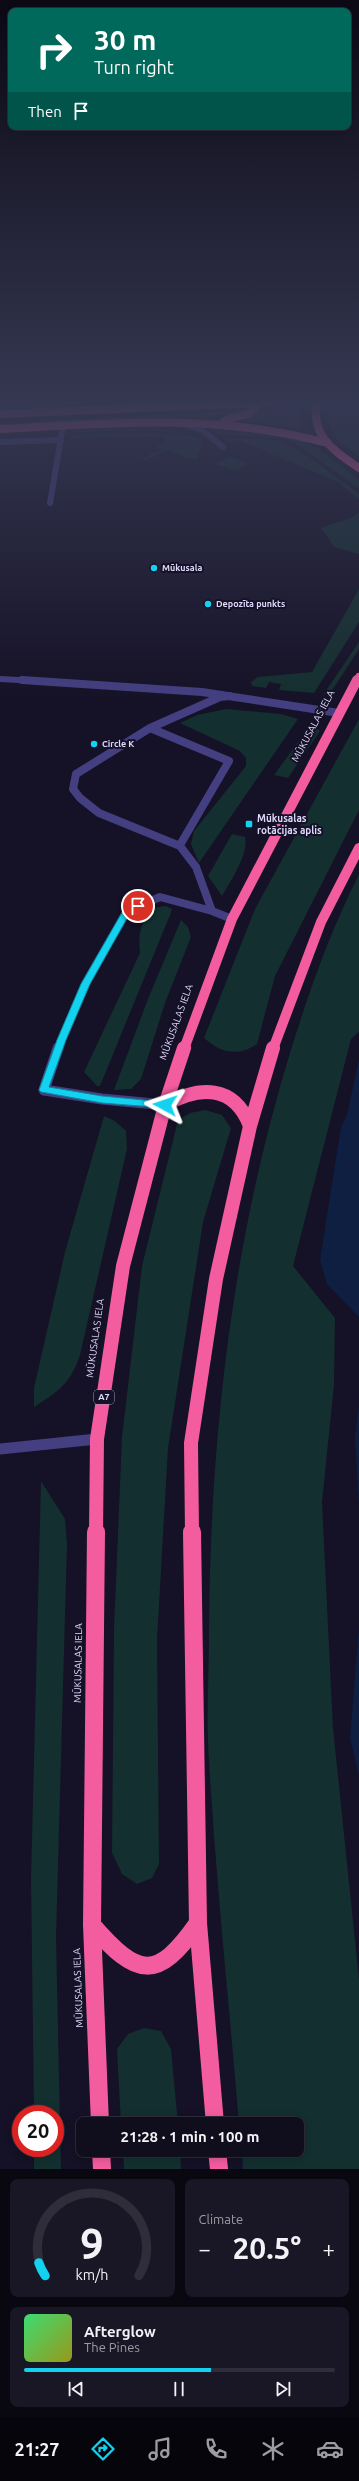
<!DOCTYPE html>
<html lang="en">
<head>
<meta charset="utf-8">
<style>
	:root { --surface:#100d1c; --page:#191625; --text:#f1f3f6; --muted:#9c9ca3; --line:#302d3b; --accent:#12d2ef }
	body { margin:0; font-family:Ubuntu,sans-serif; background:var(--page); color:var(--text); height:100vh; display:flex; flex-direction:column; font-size:15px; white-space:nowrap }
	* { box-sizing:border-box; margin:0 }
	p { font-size:13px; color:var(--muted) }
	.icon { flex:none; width:22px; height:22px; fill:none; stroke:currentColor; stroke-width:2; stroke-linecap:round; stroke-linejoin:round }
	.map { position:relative; height:2169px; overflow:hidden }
	.sheet { display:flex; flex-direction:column; gap:10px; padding:10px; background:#09070f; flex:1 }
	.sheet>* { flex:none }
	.guide { position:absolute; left:8px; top:8px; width:343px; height:122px; border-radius:8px; box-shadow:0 2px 10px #0003,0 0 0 1px var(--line); background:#00695c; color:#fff; overflow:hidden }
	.speed { position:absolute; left:12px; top:2105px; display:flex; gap:8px; font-size:20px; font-weight:700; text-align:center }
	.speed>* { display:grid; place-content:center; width:52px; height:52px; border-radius:50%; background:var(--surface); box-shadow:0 2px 10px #0003,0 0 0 1px var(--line); line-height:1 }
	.speed .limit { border:6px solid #d22; background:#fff; color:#111 }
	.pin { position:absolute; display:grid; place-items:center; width:34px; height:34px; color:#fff; margin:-17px; border:2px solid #fff; border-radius:50%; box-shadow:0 1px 4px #0007 }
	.me { position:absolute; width:44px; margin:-22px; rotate:275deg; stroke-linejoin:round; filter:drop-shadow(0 0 3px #0008) }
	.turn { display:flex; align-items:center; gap:14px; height:84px; padding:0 20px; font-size:18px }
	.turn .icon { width:52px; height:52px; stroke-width:2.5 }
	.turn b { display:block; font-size:28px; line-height:34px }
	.then { display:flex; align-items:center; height:38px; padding:0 20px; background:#0003; gap:8px; font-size:15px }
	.big { font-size:30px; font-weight:700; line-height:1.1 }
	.sheet .tile { flex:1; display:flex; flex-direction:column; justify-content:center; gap:6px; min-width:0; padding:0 14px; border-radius:8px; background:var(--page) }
	.sheet .dial { align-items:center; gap:0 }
	.dial svg { height:104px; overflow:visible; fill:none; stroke:var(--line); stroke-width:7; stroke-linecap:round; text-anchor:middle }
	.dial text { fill:var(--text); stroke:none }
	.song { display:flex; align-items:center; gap:12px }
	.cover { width:48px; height:48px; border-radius:6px; background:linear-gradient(135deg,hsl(140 70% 55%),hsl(60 70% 35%)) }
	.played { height:4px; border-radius:2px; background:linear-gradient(90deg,var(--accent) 60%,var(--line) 60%) }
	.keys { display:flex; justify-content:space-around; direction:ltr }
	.heat { display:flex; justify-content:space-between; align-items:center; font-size:22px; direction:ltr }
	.sheet .tiles { flex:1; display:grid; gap:10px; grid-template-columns:1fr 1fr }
	.tile:last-child { grid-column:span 2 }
	.trip { position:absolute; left:76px; top:2117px; width:228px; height:40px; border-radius:8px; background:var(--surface); box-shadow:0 2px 10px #0003,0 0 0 1px var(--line); font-weight:700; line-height:40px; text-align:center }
	.tab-bar { display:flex; height:64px; justify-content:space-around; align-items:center; background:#06050b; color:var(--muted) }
	.tab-bar .icon { width:28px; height:28px }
	.tab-bar .on { color:var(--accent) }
	.tab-bar b { font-size:18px; color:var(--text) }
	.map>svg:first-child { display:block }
	.green { fill:#142f2f }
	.water { fill:#0e1f42 }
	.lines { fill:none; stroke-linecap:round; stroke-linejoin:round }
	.minor-far2 { stroke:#443f81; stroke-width:6 }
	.minor-far1 { stroke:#443f81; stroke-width:8 }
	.minor { stroke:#443f81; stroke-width:11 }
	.highway-far3 { stroke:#f45ca0; stroke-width:8 }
	.highway-far2 { stroke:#f45ca0; stroke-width:10 }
	.highway-far1 { stroke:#f45ca0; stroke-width:14 }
	.highway { stroke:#f45ca0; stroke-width:18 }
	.highway-bridge { stroke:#f45ca0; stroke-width:8 }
	.route { fill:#12d2ef; stroke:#0c889b }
	.poi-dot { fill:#12d2ef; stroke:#151126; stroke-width:1.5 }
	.labels { text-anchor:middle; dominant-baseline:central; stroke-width:4; stroke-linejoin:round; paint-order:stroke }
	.far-poi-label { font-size:9px; font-weight:bold; fill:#ded8fc; stroke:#151126; text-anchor:start }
	.shield { fill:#151126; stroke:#a29cbc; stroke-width:1 }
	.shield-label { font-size:9px; font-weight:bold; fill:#ded8fc }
	.street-label { font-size:10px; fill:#ded8fc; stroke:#151126 }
	.poi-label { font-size:10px; font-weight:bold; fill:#ded8fc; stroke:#151126; text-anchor:start }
</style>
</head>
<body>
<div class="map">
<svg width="359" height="2169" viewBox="0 0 359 2169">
	<rect width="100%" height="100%" fill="#151126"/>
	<path class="green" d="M359,405V456C337,440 327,436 329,407Z
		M301,408V429L243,421L261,410Z
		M244,411L231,416L217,417L0,425V423Z
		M213,428C234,429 281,433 301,440C322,449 341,466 359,480V488L291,441L279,437L217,434Z
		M150,429L193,433L145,430L71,432L75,430Z
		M141,434L189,436L197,438L202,443L197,459L188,458L167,450L146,460L141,458L163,450L156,446L164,443L166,439L163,436L71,438V435Z
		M222,438L277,440L285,443L308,456L359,494V499L338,482L239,440L231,443Z
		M229,457H232L248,464L235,471L215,464Z
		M359,512V554L334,547L321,528L353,517Z
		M359,589V622L314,693L279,690L281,684L269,682L266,688L252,686L251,682L258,677L312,672Z
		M359,642V649L333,689L323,695Z
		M226,709L281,714L298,719L199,863L191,844L194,831L246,766V758L240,751L180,723L197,715Z
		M359,719V810L275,976L257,1044C237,1057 221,1053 204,1038L255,909Z
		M312,723L320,731L288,778L274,775Z
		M232,834L245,837C249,854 230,882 222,896L208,876Z
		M359,874V1032L351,1039L293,1266L335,1318L334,1385L322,1502L333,1728L359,1979V2169H243L242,2150H297V2124H239C229,2003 216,1882 209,1761C206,1719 209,1675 209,1633C210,1436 232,1242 290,1053C309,991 330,932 359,874Z
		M166,906L172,909L170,915L100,1086H97L84,1072L140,953C138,932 140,925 153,908Z
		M181,920L188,927L191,937L165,1003L141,1079L131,1089L114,1090L148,999Z
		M205,1110L222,1115L231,1128L203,1222L168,1448L157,1640L159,1864L152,1878L137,1884L122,1874L112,1853L114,1629L122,1437L142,1266L178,1120L190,1113Z
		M104,1116L115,1121L126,1131L127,1149L80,1355C71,1383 58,1392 34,1407V1388L65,1252Z
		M41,1481L65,1519L67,1544L56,1937L61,2169H34V2148H55V2114H34L31,1878Z
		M144,2028L161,2031L171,2049L178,2124H121L117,2049L128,2034Z
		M123,2150H180L181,2169H124Z"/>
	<path class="water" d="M359,1059V1317L327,1284L320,1260L341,1127L347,1115Z
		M359,1404V1506L355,1438Z
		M359,1627V1775L350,1738Z"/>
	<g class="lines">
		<path class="minor-far2" d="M180,423L202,430L223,447
			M0,442L61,440
			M50,503L63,426
			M0,679L38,681"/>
		<path class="minor-far1" d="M22,680L202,692L339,713
			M230,696L220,697L150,728L76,774L73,789L80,798L99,813L180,846L196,867L212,911L232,919
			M150,728L229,761L180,845
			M58,1049L85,984L127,911L160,897L212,911"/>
		<path class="minor" d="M58,1048L44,1090L102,1099L165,1105
			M0,1449L97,1439"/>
		<path class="highway-far3" d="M316,401C312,438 332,449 359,468
			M0,414L230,404
			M224,421L250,413L258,404L257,401
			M0,429C113,423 212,413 323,442
			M357,681L359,677"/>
		<path class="highway-far2" d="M184,1049L232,919L357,680
			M273,1049L321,922L359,848"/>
		<path class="highway-far1" d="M165,1105C199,1086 234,1084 250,1126
			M96,1533L97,1439L123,1266L165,1105L184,1048
			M192,1533L191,1443L216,1279L250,1126L273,1048"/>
		<path class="highway" d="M96,1532L92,1925L100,2124
			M192,1532L198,1923L215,2124
			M92,1925C137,1977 157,1982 198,1923
			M101,2150L102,2169
			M217,2150L219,2169"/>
		<path class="highway-bridge" d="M230,404L281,401"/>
	</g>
	<linearGradient id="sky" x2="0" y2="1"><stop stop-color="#0c0915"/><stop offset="0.57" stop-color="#353852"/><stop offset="1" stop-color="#353852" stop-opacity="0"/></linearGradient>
	<rect width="359" height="705" fill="url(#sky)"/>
	<path class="route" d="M138,904L142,906L130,913L90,984L66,1040L49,1087L102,1096L165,1102L169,1105L165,1108L102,1103L41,1092L39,1090L57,1040L81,984L124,909Z"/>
	<g class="poi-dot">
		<circle cx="154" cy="568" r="4"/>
		<circle cx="208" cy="604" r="4"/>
		<circle cx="94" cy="744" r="4"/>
		<rect x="245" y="820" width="8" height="8" rx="2"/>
	</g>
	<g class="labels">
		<g class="far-poi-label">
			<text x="162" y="568">Mūkusala</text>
			<text x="216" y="604">Depozīta punkts</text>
			<text x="102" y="744">Circle K</text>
		</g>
		<rect class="shield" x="94" y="1390" width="20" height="14" rx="3"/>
		<g class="shield-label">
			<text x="104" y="1397">A7</text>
		</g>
		<g class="street-label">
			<text transform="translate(313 726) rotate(-62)">MŪKUSALAS IELA</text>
			<text transform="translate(176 1022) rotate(-70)">MŪKUSALAS IELA</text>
			<text transform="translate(95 1338) rotate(-82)">MŪKUSALAS IELA</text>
			<text transform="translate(78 1663) rotate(-89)">MŪKUSALAS IELA</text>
			<text transform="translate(78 1988) rotate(-92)">MŪKUSALAS IELA</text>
		</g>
		<g class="poi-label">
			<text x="257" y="818">Mūkusalas<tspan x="257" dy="12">rotācijas aplis</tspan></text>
		</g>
	</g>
</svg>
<div class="speed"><div class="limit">20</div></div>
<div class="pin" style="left:138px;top:906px;background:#d93025"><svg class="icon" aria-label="arrive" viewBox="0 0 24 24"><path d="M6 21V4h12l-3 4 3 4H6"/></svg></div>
<svg class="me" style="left:165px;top:1105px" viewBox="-20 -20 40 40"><path d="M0-17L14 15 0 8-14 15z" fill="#12d2ef" stroke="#fff" stroke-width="4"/></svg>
<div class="trip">21:28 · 1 min · 100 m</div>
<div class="guide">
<div class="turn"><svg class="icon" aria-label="right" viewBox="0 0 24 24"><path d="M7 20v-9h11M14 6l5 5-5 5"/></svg><div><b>30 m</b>Turn right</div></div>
<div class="then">Then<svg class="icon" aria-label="arrive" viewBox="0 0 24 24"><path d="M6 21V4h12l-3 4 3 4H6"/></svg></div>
</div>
</div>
<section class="sheet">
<div class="tiles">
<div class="tile dial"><svg viewBox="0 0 100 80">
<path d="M14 69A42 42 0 1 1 86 69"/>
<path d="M14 69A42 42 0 0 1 9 59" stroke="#12d2ef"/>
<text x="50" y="56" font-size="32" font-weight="700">9</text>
<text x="50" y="72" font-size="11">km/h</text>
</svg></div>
<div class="tile"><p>Climate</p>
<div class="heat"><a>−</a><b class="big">20.5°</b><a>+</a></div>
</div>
<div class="tile">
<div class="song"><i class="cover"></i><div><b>Afterglow</b><p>The Pines</p></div></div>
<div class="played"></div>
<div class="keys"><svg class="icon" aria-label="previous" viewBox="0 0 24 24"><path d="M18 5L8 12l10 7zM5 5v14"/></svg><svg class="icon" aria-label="pause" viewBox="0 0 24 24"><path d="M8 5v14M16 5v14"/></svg><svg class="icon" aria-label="next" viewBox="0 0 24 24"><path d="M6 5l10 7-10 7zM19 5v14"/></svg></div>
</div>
</div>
</section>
<nav class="tab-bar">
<b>21:27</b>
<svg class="icon on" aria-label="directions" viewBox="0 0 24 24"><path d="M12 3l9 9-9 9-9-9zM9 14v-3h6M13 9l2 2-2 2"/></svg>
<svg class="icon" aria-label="music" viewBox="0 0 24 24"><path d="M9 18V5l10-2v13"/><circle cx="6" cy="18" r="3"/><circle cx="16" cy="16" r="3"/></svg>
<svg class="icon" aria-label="phone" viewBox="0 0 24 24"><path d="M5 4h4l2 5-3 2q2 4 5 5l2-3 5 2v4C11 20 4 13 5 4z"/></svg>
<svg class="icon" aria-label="climate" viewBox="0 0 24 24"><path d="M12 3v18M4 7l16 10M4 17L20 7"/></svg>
<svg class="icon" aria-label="car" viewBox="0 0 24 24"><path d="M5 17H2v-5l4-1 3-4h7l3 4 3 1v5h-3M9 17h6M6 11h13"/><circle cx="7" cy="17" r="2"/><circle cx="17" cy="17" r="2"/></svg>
</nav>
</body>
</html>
